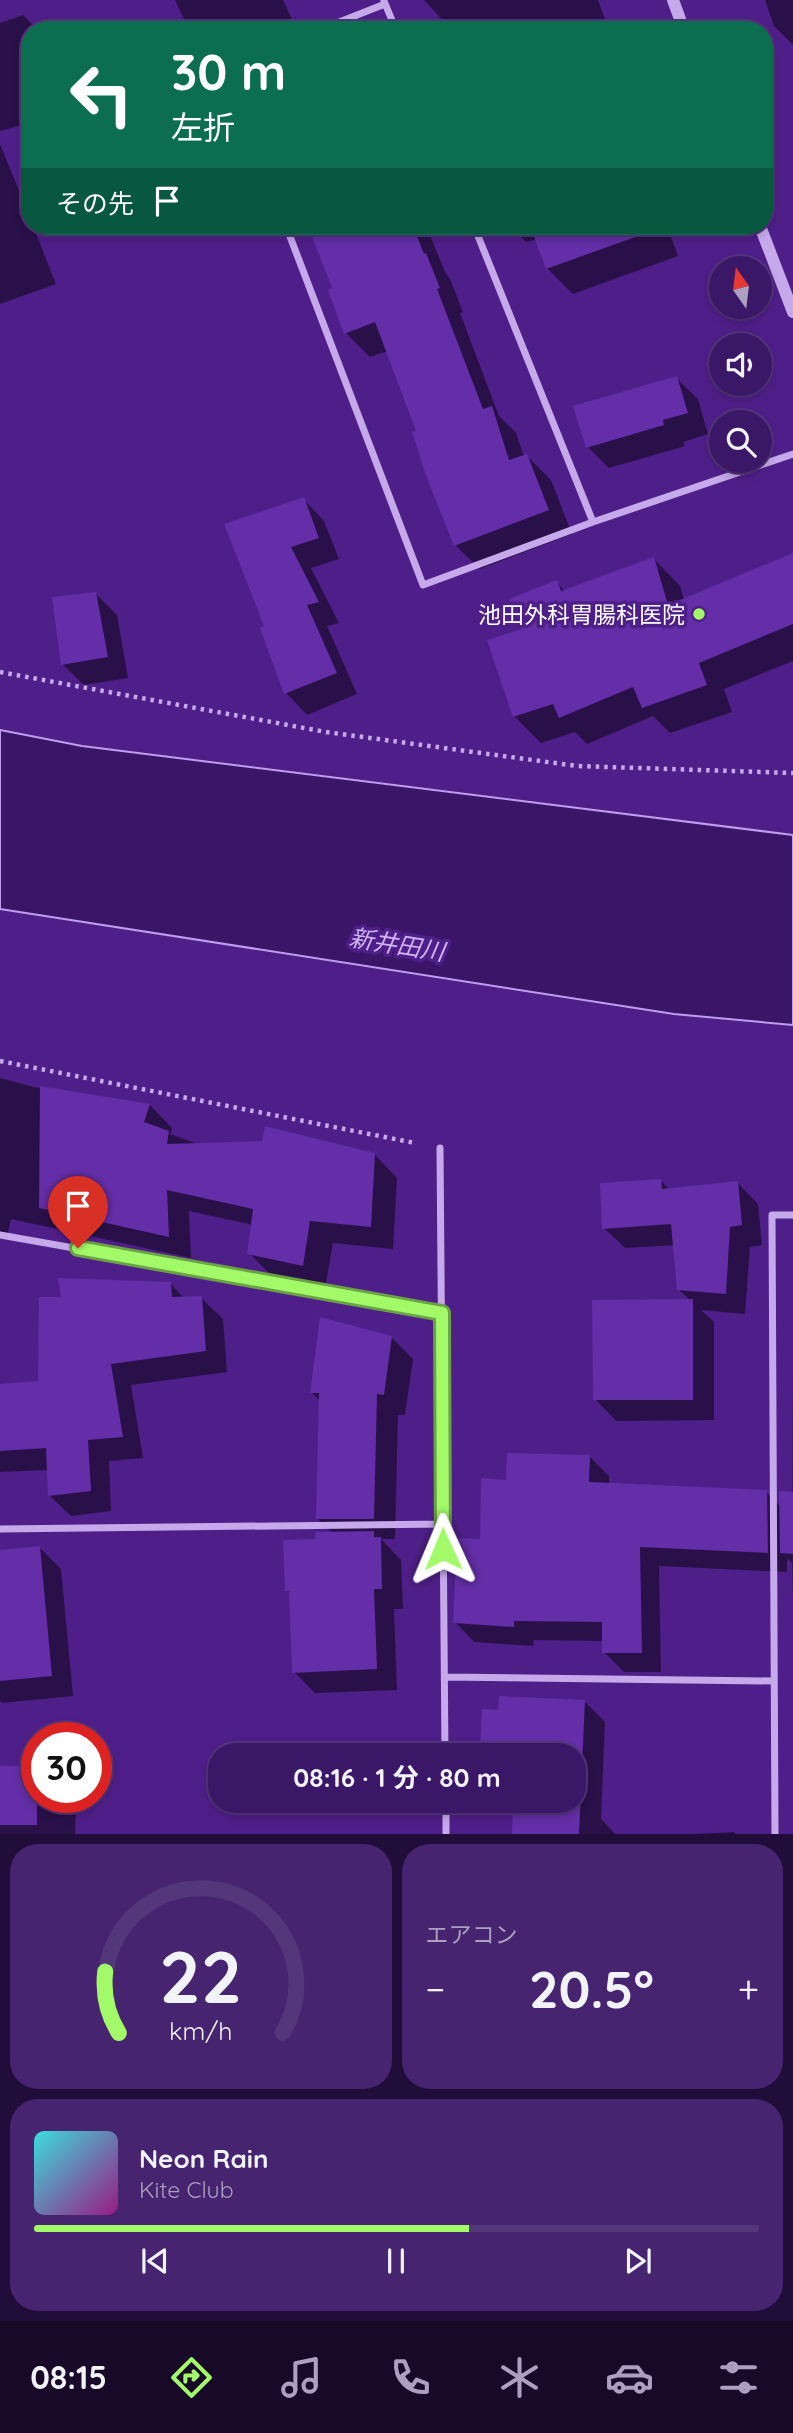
<!DOCTYPE html>
<html lang="ja">
<head>
<meta charset="utf-8">
<style>
	:root { --surface:#3b1767; --page:#462470; --text:#f1f3f6; --muted:#ac9fc0; --line:#54367b; --accent:#a3fa69 }
	body { margin:0; font-family:Quicksand,"Noto Sans JP",sans-serif; background:var(--page); color:var(--text); height:100vh; display:flex; flex-direction:column; font-size:26px; white-space:nowrap }
	* { box-sizing:border-box; margin:0 }
	p { font-size:23px; color:var(--muted) }
	.icon { flex:none; width:38px; height:38px; fill:none; stroke:currentColor; stroke-width:2; stroke-linecap:round; stroke-linejoin:round }
	.map { position:relative; height:1834px; overflow:hidden }
	.side { display:flex; flex-direction:column; gap:10px; padding:10px; background:#200d39; flex:1 }
	.side>* { flex:none }
	.top-card { position:absolute; left:21px; top:21px; width:752px; height:214px; border-radius:28px; box-shadow:0 4px 10px #0003,0 0 0 2px var(--line); background:#0b6e4f; color:#fff; overflow:hidden }
	.needle { width:46px; rotate:346deg }
	.fabs { position:absolute; left:709px; top:256px; display:grid; gap:14px }
	.fabs a { display:grid; place-items:center; width:63px; height:63px; border-radius:50%; background:var(--surface); box-shadow:0 4px 10px #0003,0 0 0 2px var(--line); font-size:35px }
	.speed { position:absolute; left:21px; top:1722px; display:flex; gap:14px; font-size:35px; font-weight:700; text-align:center }
	.speed>* { display:grid; place-content:center; width:91px; height:91px; border-radius:50%; background:var(--surface); box-shadow:0 4px 10px #0003,0 0 0 2px var(--line); line-height:1 }
	.speed .limit { border:10px solid #d22; background:#fff; color:#111 }
	.pin { position:absolute; display:grid; place-items:center; width:60px; height:60px; color:#fff; margin:-72px -30px; border-radius:50% 50% 50% 0; rotate:-45deg; box-shadow:0 0 7px #0007 }
	.pin .icon { rotate:45deg }
	.me { position:absolute; width:77px; margin:-38px; rotate:359deg; stroke-linejoin:round; filter:drop-shadow(0 0 5px #0008) }
	.turn { display:flex; align-items:center; gap:24px; height:147px; padding:0 35px; font-size:32px }
	.turn .icon { width:91px; height:91px; stroke-width:2.5 }
	.turn b { display:block; font-size:49px; line-height:60px }
	.then { display:flex; align-items:center; height:66px; padding:0 35px; background:#0003; gap:14px; font-size:26px }
	.big { font-size:52px; font-weight:700; line-height:1.1 }
	.side .tile { flex:1; display:flex; flex-direction:column; justify-content:center; gap:10px; min-width:0; padding:0 24px; border-radius:28px; background:var(--page) }
	.side .dial { align-items:center; gap:0 }
	.dial svg { height:182px; overflow:visible; fill:none; stroke:var(--line); stroke-width:7; stroke-linecap:round; text-anchor:middle }
	.dial text { fill:var(--text); stroke:none }
	.song { display:flex; align-items:center; gap:21px }
	.cover { width:84px; height:84px; border-radius:10px; background:linear-gradient(135deg,hsl(180 70% 55%),hsl(310 70% 35%)) }
	.played { height:7px; border-radius:4px; background:linear-gradient(90deg,var(--accent) 60%,var(--line) 60%) }
	.keys { display:flex; justify-content:space-around; direction:ltr }
	.heat { display:flex; justify-content:space-between; align-items:center; font-size:38px; direction:ltr }
	.side .tiles { flex:1; display:grid; gap:10px; grid-template-columns:1fr 1fr }
	.tile:last-child { grid-column:span 2 }
	.trip { position:absolute; left:208px; top:1743px; width:378px; height:70px; border-radius:28px; background:var(--surface); box-shadow:0 4px 10px #0003,0 0 0 2px var(--line); font-weight:700; line-height:70px; text-align:center }
	.menu { display:flex; height:112px; justify-content:space-around; align-items:center; background:#180929; color:var(--muted) }
	.menu .icon { width:49px; height:49px }
	.menu .current { color:var(--accent) }
	.menu b { font-size:32px; color:var(--text) }
	.map>svg:first-child { display:block }
	.water { fill:#3b1568; stroke:#bf9ded; stroke-width:2 }
	.shadow { fill:#0007 }
	.building { fill:#632ea7 }
	.lines { fill:none; stroke-linecap:round; stroke-linejoin:round }
	.path { stroke:#c6a9eb; stroke-width:4.5; stroke-dasharray:3.5 5; stroke-linecap:butt }
	.minor { stroke:#c6a9eb; stroke-width:7 }
	.tertiary { stroke:#c6a9eb; stroke-width:12 }
	.route-casing { stroke:#6aa244; stroke-width:18 }
	.route { stroke:#a3fa69; stroke-width:12 }
	.poi-dot { fill:#a3fa69; stroke:#4f1f89; stroke-width:2.5 }
	.labels { text-anchor:middle; dominant-baseline:central; stroke-width:7; stroke-linejoin:round; paint-order:stroke }
	.poi-label { font-size:23px; fill:#fff; stroke:#4f1f89; text-anchor:end }
	.water-label { font-size:24px; font-style:italic; fill:#d0b5f2; stroke:#4f1f89 }
</style>
</head>
<body>
<div class="map">
<svg width="793" height="1835" viewBox="0 0 793 1835">
	<rect width="100%" height="100%" fill="#4f1f89"/>
	<path class="water" d="M0,730L82,746L793,835V1025L674,1014L0,909Z"/>
	<path class="shadow" d="M175,0H283L297,30H189Z
		M424,0H598L608,28L472,30L469,22L450,28Z
		M765,0H793V45L774,26Z
		M23,15L38,30H30V123L0,131V23Z
		M0,144L30,218V226H33L56,284L0,304Z
		M310,226H426L446,274L450,279L463,312L460,313L499,416L516,433L524,457L527,456L551,480L572,534L480,569L455,545L418,432L388,351L370,357L346,333L335,289Z
		M510,226H667L678,256L573,294L547,268L537,239L526,242Z
		M676,378L698,399L708,434L683,442L685,446L609,468L588,447Z
		M303,499L324,521L339,559L311,568L339,623L327,626L357,694L307,715L286,693L266,627Z
		M793,555V661L724,689L732,712L670,733L653,716L587,744L575,732L541,743L514,716L524,630L556,582L565,591L654,559L680,586L684,600Z
		M96,594L117,615L128,678L84,685L62,664Z
		M0,1078L34,1087L150,1105L172,1128L170,1134L201,1145L375,1155L397,1178L393,1249L333,1243L325,1288L272,1276L249,1253L253,1225L189,1211L191,1258L11,1219L7,1237L0,1235Z
		M660,1180L670,1190L738,1183L758,1204L762,1245L750,1247L745,1314L701,1310L714,1322V1420L616,1421L595,1399L691,1301L679,1290L675,1245L625,1248L604,1228Z
		M170,1283L185,1299L201,1298L223,1319L227,1372L131,1385L143,1458L109,1461L111,1511L71,1516L49,1495L48,1470L0,1472V1386L40,1382L63,1298Z
		M391,1337L413,1359L405,1415H398L395,1539H381L401,1560L403,1609H394L397,1690L315,1693L294,1672L290,1594L287,1590L317,1540L332,1533L318,1519L320,1401L312,1393Z
		M792,1364L793,1599L792,1563L787,1558V1572L659,1566L661,1672H624L604,1652V1641L534,1640L533,1646L474,1642L455,1622L482,1541L508,1481L589,1456L609,1476V1485L766,1492L781,1507L792,1493Z
		M40,1548L61,1569L73,1696L2,1703L0,1701V1552Z
		M585,1702L605,1722L601,1819L616,1835H514L515,1801H574V1755H487L482,1750L500,1712Z
		M0,1767L37,1797H76L75,1835H0Z
		M734,1832L736,1835H678Z"/>
	<path class="building" d="M308,226H413L424,254L426,253L440,288L437,289L483,409L492,406L509,460L527,454L549,510L454,546L425,473L412,432L416,431L375,322L344,334L328,290L332,288Z
		M530,226H651L652,231L546,269Z
		M677,376L688,413L663,420L664,425L586,448L573,406Z
		M304,497L319,538L291,547L319,602L307,605L337,673L284,694L260,628L264,626L224,524Z
		M793,553V624L699,663L707,685L642,708L633,687L559,718L553,704L513,717L487,640L522,629L509,599L557,580L561,591L654,557L668,605Z
		M96,592L108,657L61,665L52,597Z
		M40,1086L150,1104L144,1122L169,1131L167,1144L262,1141L265,1126L375,1153L371,1227L310,1221L303,1266L247,1254L253,1209L167,1190L169,1237L39,1208Z
		M661,1179L662,1189L738,1181L742,1225L730,1227L726,1294L677,1290L671,1224L602,1229L600,1183Z
		M58,1278L171,1282L172,1297L202,1296L206,1351L111,1364L123,1437L88,1440L91,1491L48,1496L46,1448L0,1451V1384L38,1381L39,1297H61Z
		M693,1299V1400H593L592,1300Z
		M320,1317L392,1336L384,1395L377,1394L374,1519H316L319,1393H310Z
		M507,1453L590,1455L589,1482L767,1490L768,1553L640,1547L642,1653H602V1622L514,1621V1627L453,1623L457,1538L480,1539L481,1478L506,1480Z
		M779,1491L793,1492V1554L780,1553Z
		M374,1531V1537H381L382,1589H374L377,1669L292,1673L289,1591H285L283,1540L315,1539L316,1532Z
		M40,1546L52,1676L0,1681V1550Z
		M499,1696L585,1700L579,1835H512L513,1801H574V1755H491V1751H480L482,1709L498,1710Z
		M0,1766H37V1825H0Z"/>
	<g class="lines">
		<path class="path" d="M0,672L326,732L577,766L793,773
			M0,1061L415,1143"/>
		<path class="minor" d="M384,1L396,30
			M319,30L385,4
			M286,226L423,585L593,522L793,454
			M474,226L593,522
			M440,1148L445,1755
			M0,1235L441,1313
			M0,1529L442,1524
			M445,1677L774,1681
			M446,1801V1835
			M775,1835L772,1215H793"/>
		<path class="tertiary" d="M673,0L684,30
			M760,226L793,312"/>
	</g>
	<g class="lines">
		<defs>
			<path id="route" d="M78,1248L442,1313L443,1549"/>
		</defs>
		<use href="#route" class="route-casing"/>
		<use href="#route" class="route"/>
	</g>
	<circle class="poi-dot" cx="699" cy="614" r="7"/>
	<g class="labels">
		<g class="poi-label">
			<text x="685" y="614">池田外科胃腸科医院</text>
		</g>
		<g class="water-label">
			<text transform="translate(397 944) rotate(9)">新井田川</text>
		</g>
	</g>
</svg>
<div class="fabs">
<a><svg class="needle" viewBox="-14 -14 28 28"><path d="M0-13l5 13h-10z" fill="#e53935"/><path d="M0 13l5-13h-10z" fill="#ac9fc0"/></svg></a>
<a><svg class="icon" aria-label="sound" viewBox="0 0 24 24"><path d="M4 9h4l5-4v14l-5-4H4zM17 9q2 3 0 6"/></svg></a>
<a><svg class="icon" aria-label="search" viewBox="0 0 24 24"><circle cx="10" cy="10" r="6"/><path d="M15 15l6 6"/></svg></a>
</div>
<div class="speed"><div class="limit">30</div></div>
<div class="pin" style="left:78px;top:1248px;background:#d93025"><svg class="icon" aria-label="arrive" viewBox="0 0 24 24"><path d="M6 21V4h12l-3 4 3 4H6"/></svg></div>
<svg class="me" style="left:443px;top:1549px" viewBox="-20 -20 40 40"><path d="M0-17L14 15 0 8-14 15z" fill="#a3fa69" stroke="#fff" stroke-width="4"/></svg>
<div class="trip">08:16 · 1 分 · 80 m</div>
<div class="top-card">
<div class="turn"><svg class="icon" aria-label="left" viewBox="0 0 24 24"><path d="M17 20v-9H6M10 6l-5 5 5 5"/></svg><div><b>30 m</b>左折</div></div>
<div class="then">その先<svg class="icon" aria-label="arrive" viewBox="0 0 24 24"><path d="M6 21V4h12l-3 4 3 4H6"/></svg></div>
</div>
</div>
<section class="side">
<div class="tiles">
<div class="tile dial"><svg viewBox="0 0 100 80">
<path d="M14 69A42 42 0 1 1 86 69"/>
<path d="M14 69A42 42 0 0 1 8 42" stroke="#a3fa69"/>
<text x="50" y="56" font-size="32" font-weight="700">22</text>
<text x="50" y="72" font-size="11">km/h</text>
</svg></div>
<div class="tile"><p>エアコン</p>
<div class="heat"><a>−</a><b class="big">20.5°</b><a>+</a></div>
</div>
<div class="tile">
<div class="song"><i class="cover"></i><div><b>Neon Rain</b><p>Kite Club</p></div></div>
<div class="played"></div>
<div class="keys"><svg class="icon" aria-label="previous" viewBox="0 0 24 24"><path d="M18 5L8 12l10 7zM5 5v14"/></svg><svg class="icon" aria-label="pause" viewBox="0 0 24 24"><path d="M8 5v14M16 5v14"/></svg><svg class="icon" aria-label="next" viewBox="0 0 24 24"><path d="M6 5l10 7-10 7zM19 5v14"/></svg></div>
</div>
</div>
</section>
<nav class="menu">
<b>08:15</b>
<svg class="icon current" aria-label="directions" viewBox="0 0 24 24"><path d="M12 3l9 9-9 9-9-9zM9 14v-3h6M13 9l2 2-2 2"/></svg>
<svg class="icon" aria-label="music" viewBox="0 0 24 24"><path d="M9 18V5l10-2v13"/><circle cx="6" cy="18" r="3"/><circle cx="16" cy="16" r="3"/></svg>
<svg class="icon" aria-label="phone" viewBox="0 0 24 24"><path d="M5 4h4l2 5-3 2q2 4 5 5l2-3 5 2v4C11 20 4 13 5 4z"/></svg>
<svg class="icon" aria-label="climate" viewBox="0 0 24 24"><path d="M12 3v18M4 7l16 10M4 17L20 7"/></svg>
<svg class="icon" aria-label="car" viewBox="0 0 24 24"><path d="M5 17H2v-5l4-1 3-4h7l3 4 3 1v5h-3M9 17h6M6 11h13"/><circle cx="7" cy="17" r="2"/><circle cx="17" cy="17" r="2"/></svg>
<svg class="icon" aria-label="filters" viewBox="0 0 24 24"><path d="M4 7h16M4 17h16"/><circle cx="9" cy="7" r="2"/><circle cx="15" cy="17" r="2"/></svg>
</nav>
</body>
</html>
